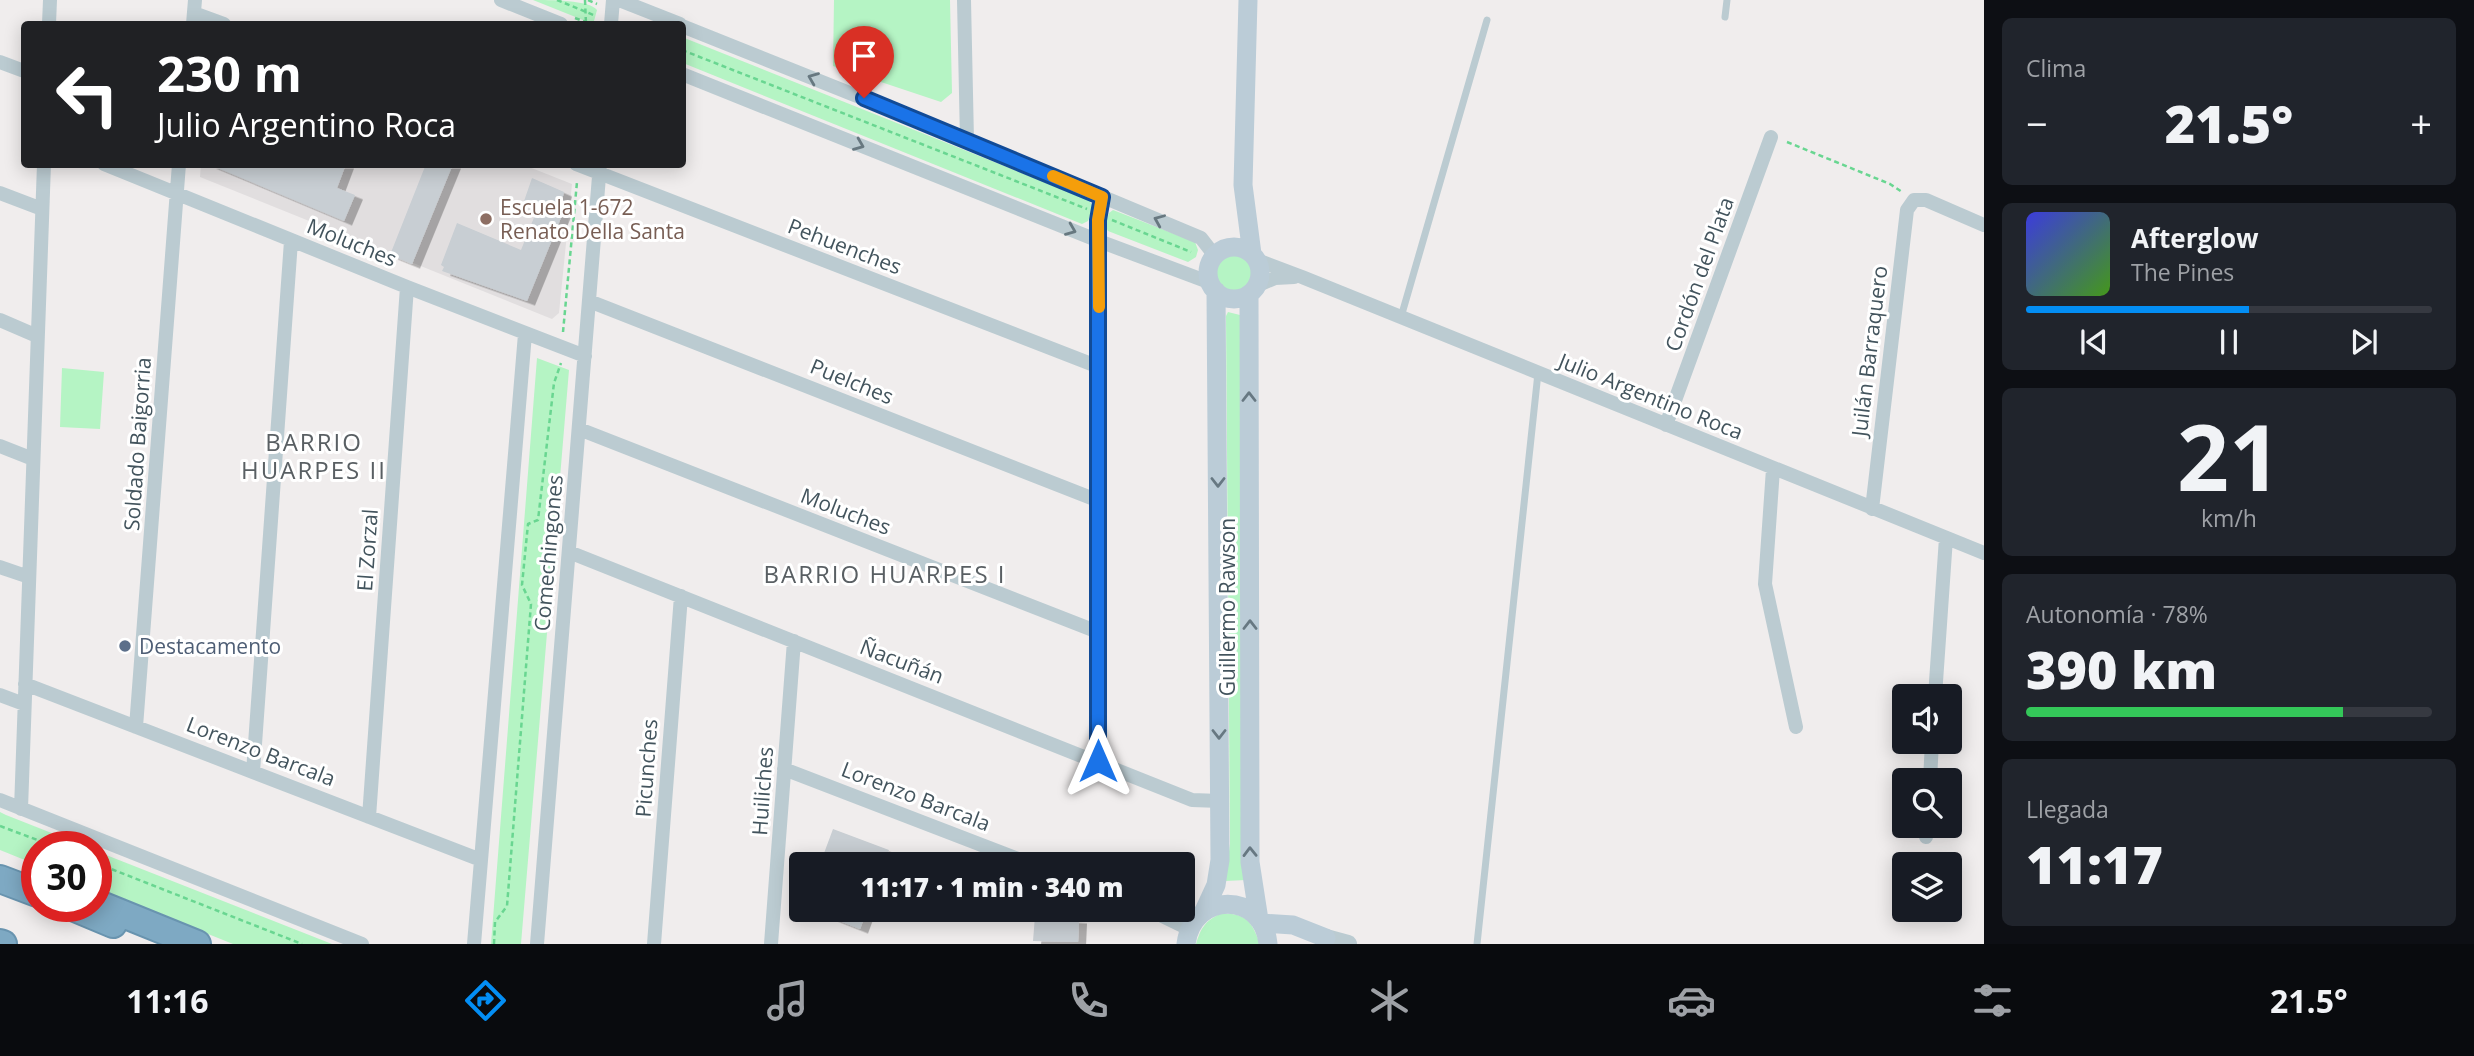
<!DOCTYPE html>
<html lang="es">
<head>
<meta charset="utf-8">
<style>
	:root { --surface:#171b24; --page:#20242c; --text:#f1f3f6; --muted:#9ea1a6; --line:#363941; --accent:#038ef4 }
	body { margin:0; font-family:"Open Sans",sans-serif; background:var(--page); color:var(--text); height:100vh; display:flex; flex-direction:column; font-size:26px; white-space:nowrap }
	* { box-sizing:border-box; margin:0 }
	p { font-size:23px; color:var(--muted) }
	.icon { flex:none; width:38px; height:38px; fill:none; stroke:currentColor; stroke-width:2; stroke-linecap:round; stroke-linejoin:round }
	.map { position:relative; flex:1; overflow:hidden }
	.drawer { display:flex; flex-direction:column; gap:18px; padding:18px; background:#0d0f14; width:490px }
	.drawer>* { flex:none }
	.top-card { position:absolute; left:21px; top:21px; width:665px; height:147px; border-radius:7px; box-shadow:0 4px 18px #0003; background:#202124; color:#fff; overflow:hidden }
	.tools { position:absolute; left:1892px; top:684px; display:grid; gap:14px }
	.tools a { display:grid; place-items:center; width:70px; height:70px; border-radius:7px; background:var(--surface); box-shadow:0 4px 18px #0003; font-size:35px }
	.speed { position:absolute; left:21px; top:831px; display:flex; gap:14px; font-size:35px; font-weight:700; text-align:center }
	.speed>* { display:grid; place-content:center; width:91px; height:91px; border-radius:50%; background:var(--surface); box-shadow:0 4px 18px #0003; line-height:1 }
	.speed .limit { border:10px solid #d22; background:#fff; color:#111 }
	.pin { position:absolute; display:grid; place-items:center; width:60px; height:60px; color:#fff; margin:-72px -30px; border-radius:50% 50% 50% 0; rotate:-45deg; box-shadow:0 0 7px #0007 }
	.pin .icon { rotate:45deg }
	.me { position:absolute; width:77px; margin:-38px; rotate:0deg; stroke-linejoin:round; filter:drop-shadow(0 0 5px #0008) }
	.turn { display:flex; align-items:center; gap:24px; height:147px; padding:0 21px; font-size:32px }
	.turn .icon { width:91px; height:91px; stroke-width:2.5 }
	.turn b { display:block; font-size:49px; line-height:60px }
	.big { font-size:52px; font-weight:800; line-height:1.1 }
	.drawer .card { flex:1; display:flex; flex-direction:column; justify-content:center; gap:10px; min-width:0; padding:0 24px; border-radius:10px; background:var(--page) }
	.drawer .dial { align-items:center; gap:0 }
	.dial b { font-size:91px; line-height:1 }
	.song { display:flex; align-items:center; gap:21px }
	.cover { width:84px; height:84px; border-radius:10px; background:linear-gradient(135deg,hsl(240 70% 55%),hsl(100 70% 35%)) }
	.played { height:7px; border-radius:4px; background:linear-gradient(90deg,var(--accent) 55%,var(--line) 55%) }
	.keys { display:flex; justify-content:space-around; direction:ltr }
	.heat { display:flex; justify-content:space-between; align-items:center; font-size:38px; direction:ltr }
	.charge { height:10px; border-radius:5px; background:linear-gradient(90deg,#34c759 78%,var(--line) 0) }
	.trip { position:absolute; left:789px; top:852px; width:406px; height:70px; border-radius:7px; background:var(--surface); box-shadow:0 4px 18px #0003; font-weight:800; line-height:70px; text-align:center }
	.menu { display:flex; height:112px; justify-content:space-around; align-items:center; background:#090b0e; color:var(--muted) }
	.menu .icon { width:49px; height:49px }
	.menu .on { color:var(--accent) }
	.menu b { font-size:32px; color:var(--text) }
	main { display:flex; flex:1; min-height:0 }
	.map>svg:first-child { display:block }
	.education { fill:#e1dedf }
	.green { fill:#b5f4c4 }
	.building { fill:#c8ced3; filter:url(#shadow) }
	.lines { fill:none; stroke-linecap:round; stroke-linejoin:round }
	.motorway-casing { stroke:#6994af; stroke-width:30 }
	.path { stroke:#69d691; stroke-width:2.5; stroke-dasharray:5 3.5; stroke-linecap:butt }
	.service { stroke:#bbcbd1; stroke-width:7 }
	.minor { stroke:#bbcbd1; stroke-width:14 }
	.tertiary { stroke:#bbcbd1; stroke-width:18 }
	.secondary { stroke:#bbccd7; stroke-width:19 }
	.motorway { stroke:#7ea9c3; stroke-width:26 }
	.oneway { stroke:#677880 }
	.oneway2 { stroke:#677882 }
	.route-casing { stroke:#114b97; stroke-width:18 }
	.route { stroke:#1a73e8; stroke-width:12 }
	.slow { stroke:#f59e0b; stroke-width:12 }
	.education-dot { fill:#8d6e63; stroke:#fff; stroke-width:2.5 }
	.service-dot { fill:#5c6f8a; stroke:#fff; stroke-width:2.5 }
	.labels { text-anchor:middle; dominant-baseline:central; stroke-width:6; stroke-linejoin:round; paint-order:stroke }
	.education-label { font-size:21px; fill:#785e54; stroke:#fff; text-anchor:start }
	.street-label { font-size:21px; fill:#43545d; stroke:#fff }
	.service-label { font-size:21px; fill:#4e5e75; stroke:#fff; text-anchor:start }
	.quarter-label { font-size:24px; letter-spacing:2px; fill:#595f63; stroke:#fff }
</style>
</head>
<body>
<main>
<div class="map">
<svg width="1984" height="944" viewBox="0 0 1984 944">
	<defs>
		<filter id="shadow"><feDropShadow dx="8" dy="4.5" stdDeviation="0" flood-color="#0004"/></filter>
	</defs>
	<rect width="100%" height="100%" fill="#f0eded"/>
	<path class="education" d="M201,164L524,165L572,184L559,313L552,319L200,177Z"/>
	<path class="green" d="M533,0C549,0 590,0 597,10L594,21L588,22Z
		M834,0H950L952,93L941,102L833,66Z
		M682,37L1089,200L1093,207L1088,221L1082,224L683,63Z
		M1113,210L1195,242L1198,250L1196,257L1188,262L1108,231L1105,225L1109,213Z
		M1216 272a19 19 0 1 1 38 0a19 19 0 1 1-38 0Z
		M1228,312L1240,315L1246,880L1225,881L1230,844L1226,316Z
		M537,358L569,370L521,944H491Z
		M62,368L104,372L100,429L60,427Z
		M0,812L6,815L87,847H37V865L0,850Z
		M96,851L332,944H233L96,889Z
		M1220,914C1246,912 1252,922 1260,944H1196C1201,928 1205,921 1220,914Z"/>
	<path class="building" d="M208,164H346L337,188L355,195L344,221Z
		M426,164H453L412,264L390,255Z
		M532,178L564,192L562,200L567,203L527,301L442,271L444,267L441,265L457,223L521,250L537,210L523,204Z
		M833,829L889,850L884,864H820Z
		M812,910H867L860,929Z
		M1035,916L1079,919L1078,942L1033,941Z"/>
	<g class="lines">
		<defs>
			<path id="motorway" d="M0,879L37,893
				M96,903L197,944
				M70,906L113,924
				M0,943L3,944"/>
		</defs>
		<use href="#motorway" class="motorway-casing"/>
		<path class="path" d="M557,0L596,16
			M585,0L586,24
			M588,0L597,4
			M575,18L591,24
			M682,50L1087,209
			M1787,142L1890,184L1902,192
			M1112,220L1191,252
			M563,332L577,182
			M0,826L56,847
			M96,863L302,944
			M494,944L495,922L507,906L531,604L522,585L528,524L538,520L554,383L561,363"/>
		<path class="service" d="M1725,17L1727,0
			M1401,317L1487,20
			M1477,944L1538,373"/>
		<path class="minor" d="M501,0L561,24
			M619,0L680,24
			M964,0L967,140
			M194,13L224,24
			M49,24L50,0
			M193,24L195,0
			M611,24L613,0
			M682,26L967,140L1201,238L1215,256
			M0,62L24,71
			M682,74L1099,241L1211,283
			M104,164L407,287L585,356
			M576,164L1099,367
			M0,193L42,209
			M1257,260L1302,277L1984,553
			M1256,286L1275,278L1294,277
			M589,301L1099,501
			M0,320L37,336
			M1666,425L1771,137
			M579,429L1098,632
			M0,446L33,459
			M1773,469L1765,584L1796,727
			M1872,509L1907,210L1914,200H1926L1984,225
			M569,552L1192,800L1220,801
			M0,567L29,577
			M25,684L481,860
			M0,695L24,704
			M1935,696L1946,538
			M136,727L179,164
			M1098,761V220L1102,197
			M784,769L1031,864
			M253,772L291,241
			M1930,780L1932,742
			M0,800L362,944
			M21,809L44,164
			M369,817L407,287
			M1926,837L1927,826
			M1150,910L1189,929
			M474,944L525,334
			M537,944L600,164
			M654,944L681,596
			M771,944L794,641"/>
		<path class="tertiary" d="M1326,938L1348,944"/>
		<path class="secondary" d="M1248,0L1243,185L1252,254
			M1208 273a26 26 0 1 1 52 0a26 26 0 1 1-52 0Z
			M1249,294L1250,862L1259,920
			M1204,911L1216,885L1220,860L1216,291
			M1262,923L1293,925L1326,938
			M1186,944C1193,891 1263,891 1268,944"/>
		<use href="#motorway" class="motorway"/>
	</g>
	<defs><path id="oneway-chevron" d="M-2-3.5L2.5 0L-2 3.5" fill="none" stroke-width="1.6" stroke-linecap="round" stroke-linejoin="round" transform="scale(1.75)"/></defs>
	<g class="oneway">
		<use href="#oneway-chevron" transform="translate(813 78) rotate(-158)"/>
		<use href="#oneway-chevron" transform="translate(859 145) rotate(22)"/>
		<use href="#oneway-chevron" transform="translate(1159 220) rotate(-157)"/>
		<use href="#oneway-chevron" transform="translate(1071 230) rotate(22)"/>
	</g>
	<g class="oneway2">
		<use href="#oneway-chevron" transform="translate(1249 397) rotate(-90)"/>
		<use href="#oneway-chevron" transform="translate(1218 482) rotate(90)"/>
		<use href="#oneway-chevron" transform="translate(1250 625) rotate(-90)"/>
		<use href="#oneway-chevron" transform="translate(1219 734) rotate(90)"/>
		<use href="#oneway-chevron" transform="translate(1250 852) rotate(-91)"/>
	</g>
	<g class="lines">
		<defs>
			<path id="route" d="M864,98L1102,197L1098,220V761"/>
		</defs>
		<use href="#route" class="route-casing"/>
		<use href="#route" class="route"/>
		<path class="slow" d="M1053,176L1102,197L1098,220L1099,307"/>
	</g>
	<circle class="education-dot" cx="486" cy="219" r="7"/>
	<circle class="service-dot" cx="125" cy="646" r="7"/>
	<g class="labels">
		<g class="education-label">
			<text x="500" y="207">Escuela 1-672<tspan x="500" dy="24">Renato Della Santa</tspan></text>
		</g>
		<g class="street-label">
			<text transform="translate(352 242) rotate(22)">Moluches</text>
			<text transform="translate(845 246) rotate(21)">Pehuenches</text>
			<text transform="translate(1699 274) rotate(-70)">Cordón del Plata</text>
			<text transform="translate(1869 351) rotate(-83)">Juilán Barraquero</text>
			<text transform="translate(852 381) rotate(22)">Puelches</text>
			<text transform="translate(1651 396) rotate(22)">Julio Argentino Roca</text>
			<text transform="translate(137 444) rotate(-86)">Soldado Baigorria</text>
			<text transform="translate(846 511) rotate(21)">Moluches</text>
			<text transform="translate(367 550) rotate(-86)">El Zorzal</text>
			<text transform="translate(548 553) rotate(-85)">Comechingones</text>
			<text transform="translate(1227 607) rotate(-90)">Guillermo Rawson</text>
			<text transform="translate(902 661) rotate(21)">Ñacuñán</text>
			<text transform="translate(261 751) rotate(21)">Lorenzo Barcala</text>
			<text transform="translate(646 768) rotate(-86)">Picunches</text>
			<text transform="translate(762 791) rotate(-86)">Huiliches</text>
			<text transform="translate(916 796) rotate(21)">Lorenzo Barcala</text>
		</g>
		<g class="service-label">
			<text x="139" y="646">Destacamento</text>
		</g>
		<g class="quarter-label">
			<text x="314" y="441">BARRIO<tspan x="314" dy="28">HUARPES II</tspan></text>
			<text x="885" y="573">BARRIO HUARPES I</text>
		</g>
	</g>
</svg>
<div class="tools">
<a><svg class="icon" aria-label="sound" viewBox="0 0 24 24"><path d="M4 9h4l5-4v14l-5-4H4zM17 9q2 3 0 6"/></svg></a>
<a><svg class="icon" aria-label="search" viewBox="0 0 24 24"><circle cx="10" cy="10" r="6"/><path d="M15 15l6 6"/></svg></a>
<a><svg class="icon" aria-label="layers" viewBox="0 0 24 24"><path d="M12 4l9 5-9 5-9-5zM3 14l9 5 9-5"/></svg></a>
</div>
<div class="speed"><div class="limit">30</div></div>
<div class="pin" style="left:864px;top:98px;background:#d93025"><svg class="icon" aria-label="arrive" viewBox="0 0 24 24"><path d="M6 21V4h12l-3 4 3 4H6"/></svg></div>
<svg class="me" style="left:1098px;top:761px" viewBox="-20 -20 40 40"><path d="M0-17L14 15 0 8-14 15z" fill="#1a73e8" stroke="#fff" stroke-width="4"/></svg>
<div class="trip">11:17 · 1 min · 340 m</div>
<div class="top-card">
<div class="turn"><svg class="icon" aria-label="left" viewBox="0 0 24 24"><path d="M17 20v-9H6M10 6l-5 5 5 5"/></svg><div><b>230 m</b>Julio Argentino Roca</div></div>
</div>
</div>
<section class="drawer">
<div class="card"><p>Clima</p>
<div class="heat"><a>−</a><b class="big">21.5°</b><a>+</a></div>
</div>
<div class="card">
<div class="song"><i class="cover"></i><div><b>Afterglow</b><p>The Pines</p></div></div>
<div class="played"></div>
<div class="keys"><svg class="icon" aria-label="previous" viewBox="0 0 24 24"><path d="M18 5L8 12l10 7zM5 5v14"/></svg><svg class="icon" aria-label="pause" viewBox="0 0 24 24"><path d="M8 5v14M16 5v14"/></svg><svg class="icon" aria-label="next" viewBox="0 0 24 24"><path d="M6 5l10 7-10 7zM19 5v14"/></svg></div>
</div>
<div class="card dial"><b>21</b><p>km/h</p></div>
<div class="card"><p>Autonomía · 78%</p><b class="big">390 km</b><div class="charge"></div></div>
<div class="card"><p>Llegada</p><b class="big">11:17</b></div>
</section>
</main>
<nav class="menu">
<b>11:16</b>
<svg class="icon on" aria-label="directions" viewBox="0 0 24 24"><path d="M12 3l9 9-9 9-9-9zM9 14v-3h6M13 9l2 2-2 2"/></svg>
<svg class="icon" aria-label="music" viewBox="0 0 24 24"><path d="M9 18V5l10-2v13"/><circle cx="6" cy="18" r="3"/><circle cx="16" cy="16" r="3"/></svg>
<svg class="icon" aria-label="phone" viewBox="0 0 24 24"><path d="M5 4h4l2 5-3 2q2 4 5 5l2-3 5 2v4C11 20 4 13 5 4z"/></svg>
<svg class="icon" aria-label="climate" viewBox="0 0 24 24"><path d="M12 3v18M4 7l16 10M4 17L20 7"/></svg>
<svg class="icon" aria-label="car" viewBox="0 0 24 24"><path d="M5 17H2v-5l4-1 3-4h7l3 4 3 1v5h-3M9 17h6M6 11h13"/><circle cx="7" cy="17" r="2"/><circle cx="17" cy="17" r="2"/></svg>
<svg class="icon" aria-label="filters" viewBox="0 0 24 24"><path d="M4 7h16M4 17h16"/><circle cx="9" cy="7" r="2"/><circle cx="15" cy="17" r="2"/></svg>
<b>21.5°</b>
</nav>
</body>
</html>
